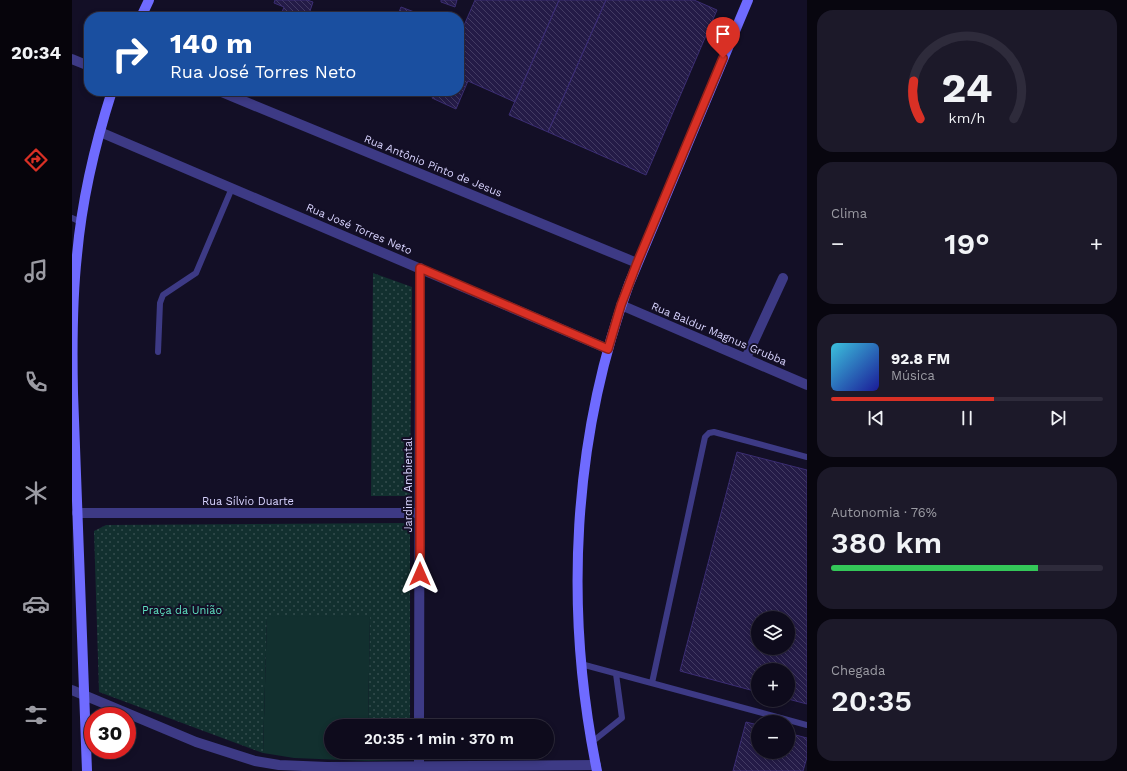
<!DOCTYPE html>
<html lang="pt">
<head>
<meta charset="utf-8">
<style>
	:root { --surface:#0e0b1c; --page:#1c1929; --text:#f1f3f6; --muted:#9b9ba3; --line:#2e2b3b; --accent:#d93025 }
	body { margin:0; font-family:"Work Sans",sans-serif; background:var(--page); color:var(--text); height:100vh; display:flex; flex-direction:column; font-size:15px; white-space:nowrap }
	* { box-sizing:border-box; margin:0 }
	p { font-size:13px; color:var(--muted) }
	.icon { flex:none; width:22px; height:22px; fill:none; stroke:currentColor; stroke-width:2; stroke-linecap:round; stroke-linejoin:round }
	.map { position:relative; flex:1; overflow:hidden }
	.sheet { display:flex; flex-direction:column; gap:10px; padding:10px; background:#08060f; width:320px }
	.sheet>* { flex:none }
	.hud { position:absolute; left:12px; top:12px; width:380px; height:84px; border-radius:16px; box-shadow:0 2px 6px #0003,0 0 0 1px var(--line); background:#1a4fa0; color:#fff; overflow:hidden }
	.fabs { position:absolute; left:679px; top:611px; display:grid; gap:8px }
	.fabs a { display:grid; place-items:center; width:44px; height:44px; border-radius:50%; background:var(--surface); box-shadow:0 2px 6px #0003,0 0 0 1px var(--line); font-size:20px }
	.speed { position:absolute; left:12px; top:707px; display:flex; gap:8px; font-size:20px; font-weight:700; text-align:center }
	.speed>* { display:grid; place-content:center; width:52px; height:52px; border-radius:50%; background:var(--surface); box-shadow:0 2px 6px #0003,0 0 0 1px var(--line); line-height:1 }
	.speed .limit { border:6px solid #d22; background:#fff; color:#111 }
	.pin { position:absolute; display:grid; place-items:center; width:34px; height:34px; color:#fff; margin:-41px -17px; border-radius:50% 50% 50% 0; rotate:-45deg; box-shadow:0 0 4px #0007 }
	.pin .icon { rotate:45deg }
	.me { position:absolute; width:44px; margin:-22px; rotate:0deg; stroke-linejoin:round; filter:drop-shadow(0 0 3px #0008) }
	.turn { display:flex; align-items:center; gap:14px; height:84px; padding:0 20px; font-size:18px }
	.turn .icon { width:52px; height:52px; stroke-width:2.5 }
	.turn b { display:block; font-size:28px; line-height:34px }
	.big { font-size:30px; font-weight:600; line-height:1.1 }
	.sheet .card { flex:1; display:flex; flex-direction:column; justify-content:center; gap:6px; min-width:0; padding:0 14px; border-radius:16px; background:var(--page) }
	.sheet .dial { align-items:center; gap:0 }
	.dial svg { height:104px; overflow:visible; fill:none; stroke:var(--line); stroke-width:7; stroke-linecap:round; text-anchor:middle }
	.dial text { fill:var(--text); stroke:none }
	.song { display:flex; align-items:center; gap:12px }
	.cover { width:48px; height:48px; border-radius:6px; background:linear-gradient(135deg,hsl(190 70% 55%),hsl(240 70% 35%)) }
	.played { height:4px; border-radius:2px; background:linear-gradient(90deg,var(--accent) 60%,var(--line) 60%) }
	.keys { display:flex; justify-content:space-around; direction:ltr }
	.heat { display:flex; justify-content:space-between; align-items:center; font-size:22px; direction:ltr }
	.charge { height:6px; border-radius:3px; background:linear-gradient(90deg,#34c759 76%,var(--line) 0) }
	.trip { position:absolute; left:252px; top:719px; width:230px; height:40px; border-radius:20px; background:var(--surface); box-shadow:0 2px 6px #0003,0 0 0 1px var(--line); font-weight:600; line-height:40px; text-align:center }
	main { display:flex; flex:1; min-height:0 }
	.tab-bar { display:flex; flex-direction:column; width:72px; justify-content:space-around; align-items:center; background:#06040b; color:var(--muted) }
	.tab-bar .icon { width:28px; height:28px }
	.tab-bar .active { color:var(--accent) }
	.tab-bar b { font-size:18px; color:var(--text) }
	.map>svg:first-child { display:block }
	.park { fill:url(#park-dots) }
	.pitch { fill:#12302f }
	.building { fill:url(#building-back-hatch); stroke:#3b2d73; fill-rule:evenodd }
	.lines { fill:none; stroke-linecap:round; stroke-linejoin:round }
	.lane { stroke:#3d3a85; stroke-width:6 }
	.street { stroke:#3d3a85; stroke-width:10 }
	.secondary { stroke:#6f6bff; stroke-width:10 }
	.route-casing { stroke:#8d1f18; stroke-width:10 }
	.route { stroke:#d93025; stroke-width:7 }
	.labels { text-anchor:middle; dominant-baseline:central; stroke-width:4; stroke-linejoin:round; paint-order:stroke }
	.street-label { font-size:11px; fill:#d9d4ff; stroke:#130f26 }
	.park-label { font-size:11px; fill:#5fe0c0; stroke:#130f26 }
</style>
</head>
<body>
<main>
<nav class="tab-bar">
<b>20:34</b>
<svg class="icon active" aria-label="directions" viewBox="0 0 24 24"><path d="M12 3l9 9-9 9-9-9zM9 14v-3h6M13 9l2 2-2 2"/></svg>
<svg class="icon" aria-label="music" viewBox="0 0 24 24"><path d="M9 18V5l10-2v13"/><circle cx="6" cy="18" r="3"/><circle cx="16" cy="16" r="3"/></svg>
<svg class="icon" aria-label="phone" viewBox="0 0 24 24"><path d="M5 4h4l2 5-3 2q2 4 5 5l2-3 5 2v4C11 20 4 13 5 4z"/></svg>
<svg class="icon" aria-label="climate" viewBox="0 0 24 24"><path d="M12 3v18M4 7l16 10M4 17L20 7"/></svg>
<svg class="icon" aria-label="car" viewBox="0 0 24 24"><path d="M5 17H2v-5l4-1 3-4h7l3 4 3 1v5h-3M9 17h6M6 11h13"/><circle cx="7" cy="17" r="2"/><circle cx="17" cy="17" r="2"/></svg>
<svg class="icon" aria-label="filters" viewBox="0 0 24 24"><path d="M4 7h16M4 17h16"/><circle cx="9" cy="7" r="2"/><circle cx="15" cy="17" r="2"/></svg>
</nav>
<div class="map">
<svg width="735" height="771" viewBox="0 0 735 771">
	<defs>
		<pattern id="park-dots" width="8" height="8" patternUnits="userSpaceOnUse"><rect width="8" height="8" fill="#12302f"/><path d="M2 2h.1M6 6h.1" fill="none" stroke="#344d4e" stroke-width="1.8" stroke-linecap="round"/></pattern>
		<pattern id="building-back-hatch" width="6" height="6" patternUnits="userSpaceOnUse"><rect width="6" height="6" fill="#241b47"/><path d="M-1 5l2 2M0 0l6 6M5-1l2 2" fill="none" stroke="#433b63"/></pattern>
	</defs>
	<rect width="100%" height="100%" fill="#130f26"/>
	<path class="park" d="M301,273L340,287L338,496H299Z
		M338,523V726H296L298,617H195L191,753L27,692L22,531L34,525Z
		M296,752H338V760L295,761Z"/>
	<path class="pitch" d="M195,616L298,617L296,726H259V752H296L295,761L222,758L191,753Z"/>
	<path class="building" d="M203,0H235L241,2L236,17L227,14L226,17H208L212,7L202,3Z
		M369,0H385L383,7L369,2Z
		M403,0H487L443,102L396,81L384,109L360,98L364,91H387V37Z
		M487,0H534L476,132L437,115Z
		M534,0H622L645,10L574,175L476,132Z
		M329,7L345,13L343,17H325Z
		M665,452L735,470V704L716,699V670H686V692L608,671ZM686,618H716V648H686Z
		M674,722L686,725V752H716V733L735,738V757L731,771H661Z"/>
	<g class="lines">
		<path class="lane" d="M0,218L9,222
			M86,352L88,303L91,295L124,273L160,188
			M509,664L735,725
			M580,683L633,437L637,433L642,432L735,457
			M520,742L550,718L544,674"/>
		<path class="street" d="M0,59L17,66
			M147,91L565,263
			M28,132L536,349
			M549,305L735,385
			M674,358L711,278
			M5,513H348
			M0,690L124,742L183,761L207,765L255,767L524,765
			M347,726L348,268
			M347,771V752"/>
		<path class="secondary" d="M69,17L77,0
			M15,771L1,393C0,347 0,301 5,255C10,199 23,144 40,91
			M525,771C492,610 500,439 557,284L676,0"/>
	</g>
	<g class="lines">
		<defs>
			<path id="route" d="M348,574V268L536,349L549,305L565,263L651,58"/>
		</defs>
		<use href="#route" class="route-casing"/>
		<use href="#route" class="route"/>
	</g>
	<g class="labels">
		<g class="street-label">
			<text transform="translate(361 166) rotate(22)">Rua Antônio Pinto de Jesus</text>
			<text transform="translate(287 229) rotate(23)">Rua José Torres Neto</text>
			<text transform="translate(647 334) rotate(23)">Rua Baldur Magnus Grubba</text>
			<text transform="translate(336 485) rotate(-90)">Jardim Ambiental</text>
			<text x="176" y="501">Rua Sílvio Duarte</text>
		</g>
		<g class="park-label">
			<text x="110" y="610">Praça da União</text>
		</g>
	</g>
</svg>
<div class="fabs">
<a><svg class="icon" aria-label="layers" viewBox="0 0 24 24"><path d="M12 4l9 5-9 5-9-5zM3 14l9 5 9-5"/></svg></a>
<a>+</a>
<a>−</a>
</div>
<div class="speed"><div class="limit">30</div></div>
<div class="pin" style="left:651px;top:58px;background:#d93025"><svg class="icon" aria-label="arrive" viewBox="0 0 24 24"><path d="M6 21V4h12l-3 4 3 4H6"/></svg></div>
<svg class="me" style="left:348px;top:574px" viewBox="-20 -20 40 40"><path d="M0-17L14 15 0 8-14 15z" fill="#d93025" stroke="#fff" stroke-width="4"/></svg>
<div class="trip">20:35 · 1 min · 370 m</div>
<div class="hud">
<div class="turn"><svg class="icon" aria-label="right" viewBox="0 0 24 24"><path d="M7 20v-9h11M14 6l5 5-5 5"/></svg><div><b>140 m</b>Rua José Torres Neto</div></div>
</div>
</div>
<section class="sheet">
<div class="card dial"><svg viewBox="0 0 100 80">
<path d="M14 69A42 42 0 1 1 86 69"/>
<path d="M14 69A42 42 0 0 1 9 40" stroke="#d93025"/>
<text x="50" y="56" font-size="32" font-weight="700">24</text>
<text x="50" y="72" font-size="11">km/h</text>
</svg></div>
<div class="card"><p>Clima</p>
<div class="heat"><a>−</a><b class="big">19°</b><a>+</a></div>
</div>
<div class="card">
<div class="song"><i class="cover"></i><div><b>92.8 FM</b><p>Música</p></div></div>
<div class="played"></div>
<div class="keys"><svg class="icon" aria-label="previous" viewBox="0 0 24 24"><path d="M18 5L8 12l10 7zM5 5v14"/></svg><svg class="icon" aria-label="pause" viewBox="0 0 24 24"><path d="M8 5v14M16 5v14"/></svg><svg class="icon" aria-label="next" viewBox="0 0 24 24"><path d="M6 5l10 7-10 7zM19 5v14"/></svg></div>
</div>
<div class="card"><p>Autonomia · 76%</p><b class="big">380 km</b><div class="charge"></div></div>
<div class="card"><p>Chegada</p><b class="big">20:35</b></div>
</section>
</main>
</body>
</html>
